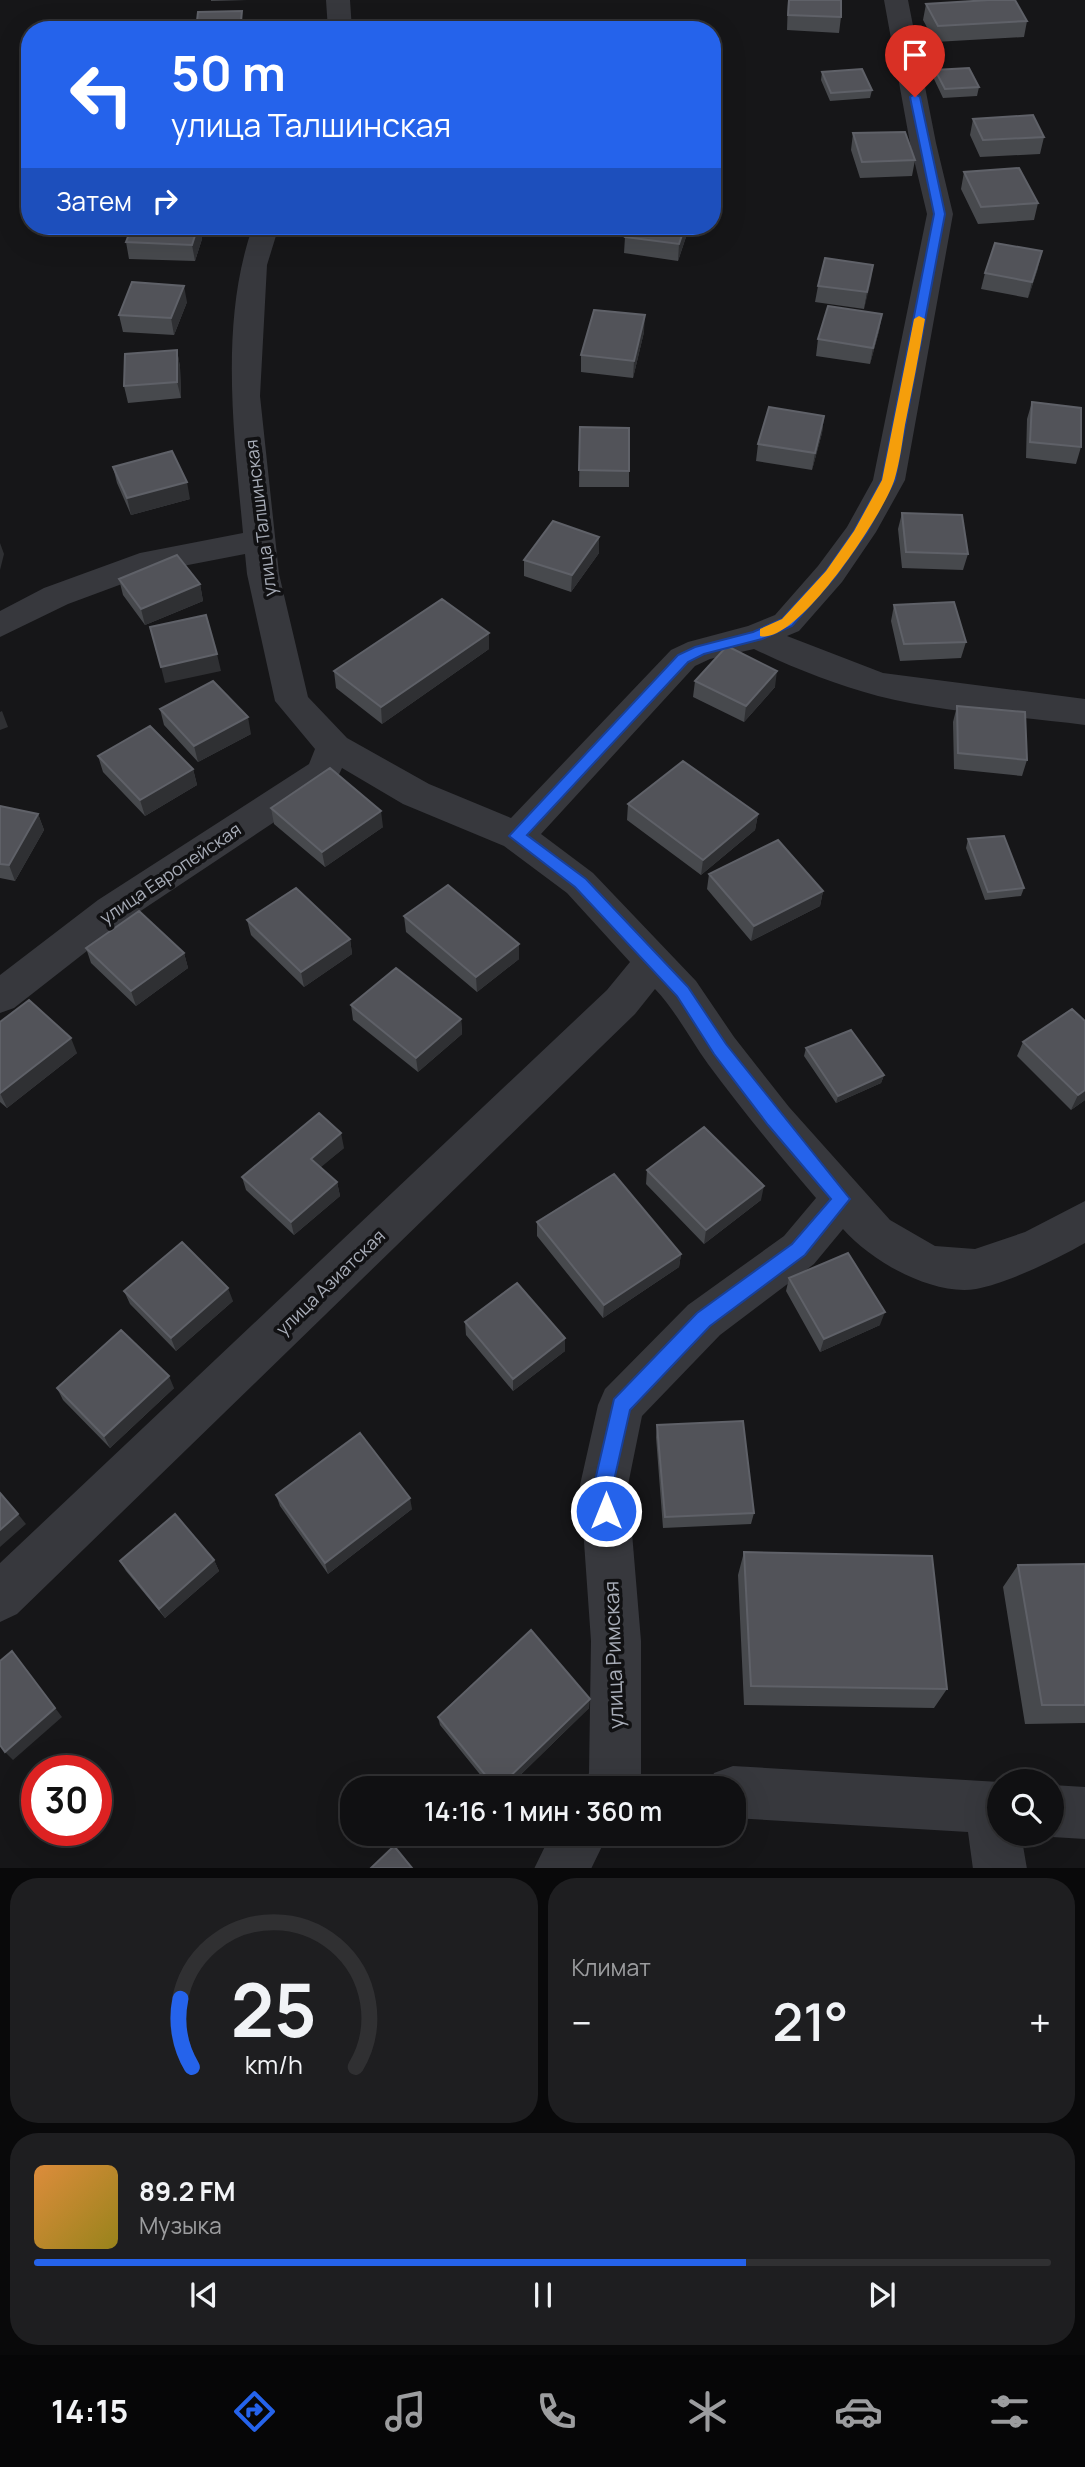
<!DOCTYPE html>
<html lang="ru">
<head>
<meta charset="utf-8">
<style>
	:root { --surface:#101012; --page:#1e1e20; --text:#f1f3f6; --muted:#9c9d9f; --line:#303032; --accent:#2563eb }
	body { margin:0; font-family:Manrope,sans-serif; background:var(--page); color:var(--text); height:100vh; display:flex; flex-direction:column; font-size:26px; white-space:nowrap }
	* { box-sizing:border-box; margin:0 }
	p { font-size:23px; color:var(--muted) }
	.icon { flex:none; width:38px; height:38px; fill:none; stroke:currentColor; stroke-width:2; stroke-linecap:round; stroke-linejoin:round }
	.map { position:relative; height:1868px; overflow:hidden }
	.panel { display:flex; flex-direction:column; gap:10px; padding:10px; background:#09090a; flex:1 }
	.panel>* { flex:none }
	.guide { position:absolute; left:21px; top:21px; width:700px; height:214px; border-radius:28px; box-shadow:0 7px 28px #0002,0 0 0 2px var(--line); background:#2563eb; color:#fff; overflow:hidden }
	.controls { position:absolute; left:987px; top:1769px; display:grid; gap:14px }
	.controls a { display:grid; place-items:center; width:77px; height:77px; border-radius:50%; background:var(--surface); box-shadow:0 7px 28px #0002,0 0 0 2px var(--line); font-size:35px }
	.speed { position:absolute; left:21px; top:1755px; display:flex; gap:14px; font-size:35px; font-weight:700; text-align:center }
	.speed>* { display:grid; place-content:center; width:91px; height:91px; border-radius:50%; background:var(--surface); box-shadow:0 7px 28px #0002,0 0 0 2px var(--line); line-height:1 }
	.speed .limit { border:10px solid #d22; background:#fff; color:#111 }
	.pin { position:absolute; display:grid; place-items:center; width:60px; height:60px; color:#fff; margin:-72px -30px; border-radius:50% 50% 50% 0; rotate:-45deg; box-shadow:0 0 7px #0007 }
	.pin .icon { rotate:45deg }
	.me { position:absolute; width:77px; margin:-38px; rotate:0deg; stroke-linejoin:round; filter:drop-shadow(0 0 5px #0008) }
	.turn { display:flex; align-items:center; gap:24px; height:147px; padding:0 35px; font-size:32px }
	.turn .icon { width:91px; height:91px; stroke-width:2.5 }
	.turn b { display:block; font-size:49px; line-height:60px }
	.then { display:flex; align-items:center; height:66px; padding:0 35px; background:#0003; gap:14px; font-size:26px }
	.big { font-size:52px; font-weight:600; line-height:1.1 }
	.panel .widget { flex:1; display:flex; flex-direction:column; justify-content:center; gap:10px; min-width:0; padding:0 24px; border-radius:28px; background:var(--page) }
	.panel .dial { align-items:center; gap:0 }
	.dial svg { height:182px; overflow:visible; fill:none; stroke:var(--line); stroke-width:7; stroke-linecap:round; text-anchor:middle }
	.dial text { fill:var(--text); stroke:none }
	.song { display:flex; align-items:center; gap:21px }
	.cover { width:84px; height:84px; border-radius:10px; background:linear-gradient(135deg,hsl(30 70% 55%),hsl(50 70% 35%)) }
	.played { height:7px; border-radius:4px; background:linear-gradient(90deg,var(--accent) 70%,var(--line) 70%) }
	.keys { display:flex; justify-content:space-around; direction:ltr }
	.heat { display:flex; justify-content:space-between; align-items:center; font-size:38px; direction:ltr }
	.panel .tiles { flex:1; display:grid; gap:10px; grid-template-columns:1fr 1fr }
	.widget:last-child { grid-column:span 2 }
	.trip { position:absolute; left:340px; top:1776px; width:406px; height:70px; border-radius:28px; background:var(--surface); box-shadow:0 7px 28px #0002,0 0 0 2px var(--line); font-weight:600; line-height:70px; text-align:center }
	.dock { display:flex; height:112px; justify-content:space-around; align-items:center; background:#060607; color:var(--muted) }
	.dock .icon { width:49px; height:49px }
	.dock .active { color:var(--accent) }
	.dock b { font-size:32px; color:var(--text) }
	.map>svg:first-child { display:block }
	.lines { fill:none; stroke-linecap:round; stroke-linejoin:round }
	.street { fill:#37383d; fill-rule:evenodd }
	.wall { fill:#47494d }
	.shaded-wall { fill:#2f3033 }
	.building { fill:#525359; stroke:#5f6168; stroke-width:2 }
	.route { fill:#2563eb; stroke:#184099; stroke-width:2 }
	.slow { fill:#f59e0b }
	.labels { text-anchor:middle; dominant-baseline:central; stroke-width:7; stroke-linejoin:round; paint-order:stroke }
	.street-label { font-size:18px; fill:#a8adb8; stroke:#111113 }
	.near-street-label { font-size:21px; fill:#a8adb8; stroke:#111113 }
</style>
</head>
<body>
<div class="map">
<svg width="1085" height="1869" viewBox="0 0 1085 1869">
	<rect width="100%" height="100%" fill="#161618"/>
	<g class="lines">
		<path class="street" d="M326,0H350L352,30H328Z
			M884,0H908L936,143L953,214L905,480L876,532L842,582L799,631L787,636L883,673L1085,699V725C1017,716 945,713 878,696C836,685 793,668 754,649L710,659L695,666L541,834L593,873L696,981L734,1037L789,1107L890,1220L935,1246L975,1249L1025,1232L1085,1201V1243C1057,1259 1008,1283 976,1289C932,1296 871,1261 843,1229L814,1264L720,1335L642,1416L628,1485L641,1641V1778L637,1788H583L589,1773L591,1641L580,1485L598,1405L605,1389L688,1305L784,1236L816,1198C778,1154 742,1110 708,1064C690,1039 676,1011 655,989L635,1014L17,1614L0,1622V1563L607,990L630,962L567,893L504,846L403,804L342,768L336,781L124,922L14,1008L0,1013V975L98,900L309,764L315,749L275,701L247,574L245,554L157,571L68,604L0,637V611L44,588L140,553L243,533C234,434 219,321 253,226H279L267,265L260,396L279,574L308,697L347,738L429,784L511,818L671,650L688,642L748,626L775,615L818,566L847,527L873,480L927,214L910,143Z
			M733,1766L999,1782V1834H1021L1027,1869H973L968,1832L733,1818V1788H708L714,1773Z
			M1052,1785L1085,1787V1839L1052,1837L1044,1834H1052Z
			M551,1834H608L591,1869H534Z"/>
	</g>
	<path class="wall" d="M211,0H247L211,1Z
		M788,0H841V17L839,33L787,30Z
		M926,4L1027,21L1024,37L935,42L923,20Z
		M935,70L979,87L977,96L943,98L934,79Z
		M822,72L872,90L870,98L830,101L821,80Z
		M973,119L1044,137L1040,154L980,157L970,135Z
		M853,133L915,160L912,176L860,178L851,150Z
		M964,172L1038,203L1034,220L978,224L961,189Z
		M132,226H259L258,230L200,229L202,239L195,261L129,259L126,242Z
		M688,231L678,261L624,253L625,237Z
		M873,265L864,309L815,302L818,286Z
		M1038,268L1028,298L981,289L985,273Z
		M187,302L174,335L123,332L119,315Z
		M882,314L879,331L870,364L816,356L818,339Z
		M644,332L633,378L581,372V355Z
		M177,350L180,367L181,398L128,403L124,386Z
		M1032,402L1081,447L1076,464L1026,458L1027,419Z
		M824,416L822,433L812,470L756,461L758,444Z
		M580,427L629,471V487H579Z
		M113,467L190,499L131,515L117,483Z
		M902,513L968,554L963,570L902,568L898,529Z
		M599,553L571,592L524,576V560Z
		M119,579L200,584L203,601L145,625L123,595Z
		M894,605L966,642L961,658L900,661L891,621Z
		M489,649L382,724L336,688L334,671Z
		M695,681L775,687L744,722L693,697Z
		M957,706L1027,760L1022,776L954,769L953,722Z
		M160,709L251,734L198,762L164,725Z
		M98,756L193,769L197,785L145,816L103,772Z
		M628,804L758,814L755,830L701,875L627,820Z
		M0,806L38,814L44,830L15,881L0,878Z
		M271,808L383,827L325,867L274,824Z
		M968,839L1024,888L1021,896L985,900L966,848Z
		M709,874L823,891L820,906L751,941L707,889Z
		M404,916L519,959L477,992L406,932Z
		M247,920L350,939L352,954L304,987L251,935Z
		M86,948L184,953L188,968L136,1006L91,963Z
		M351,1005L461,1019L462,1034L418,1072L353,1020Z
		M0,1022L77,1053L7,1108L0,1102Z
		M1023,1042L1085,1100L1071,1110L1017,1056Z
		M806,1048L884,1075L881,1083L836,1103L804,1056Z
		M344,1148L320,1167L337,1182L340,1196L294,1235L246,1190L242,1177Z
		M647,1170L761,1200L704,1244L646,1184Z
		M537,1222L681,1254L679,1267L603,1318L537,1236Z
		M789,1278L880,1325L820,1352L786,1291Z
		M124,1291L233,1301L176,1351L130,1304Z
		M465,1322L565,1338V1351L513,1391L466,1335Z
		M57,1388H174L110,1448L63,1400Z
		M657,1425L754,1513L751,1524L663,1528L656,1437Z
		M276,1495L412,1509L328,1574L280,1506Z
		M744,1552L947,1689L934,1708L744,1705L738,1575Z
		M214,1560L219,1571L165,1618L126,1571L120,1561Z
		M1085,1564V1723L1025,1724L1003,1587L1018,1565Z
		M589,1708L507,1788H491L440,1725L438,1717Z"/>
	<path class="shaded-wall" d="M242,11L243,30H240Z
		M720,92L718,108L712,129V117Z
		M198,226H199L202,239L195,261L192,245Z
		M685,226H688V231L678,261L679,244Z
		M1042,251L1038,268L1028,298L1032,282Z
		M873,265L871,281L864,309L867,292Z
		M184,286L187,302L174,335L171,318Z
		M882,314L879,331L870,364L873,348Z
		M645,315L644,332L633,378L634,361Z
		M177,350L180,367L181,398L177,382Z
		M824,416L822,433L812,470L815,453Z
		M187,482L190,499L131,515L127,498Z
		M599,537V553L571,592L572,575Z
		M0,543L4,554L0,570Z
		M200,584L203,601L145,625L141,609Z
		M489,633V649L382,724L381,707Z
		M217,654L221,671L165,683L161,667Z
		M777,671L775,687L744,722L746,706Z
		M2,711L8,727L0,730V712Z
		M248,717L251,734L198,762L194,746Z
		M193,769L197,785L145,816L140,800Z
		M381,811L383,827L325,867L322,852Z
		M38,814L44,830L15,881L9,865Z
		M758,814L755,830L701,875L703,860Z
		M823,891L820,906L751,941L754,926Z
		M350,939L352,954L304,987L301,972Z
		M519,944V959L477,992L476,977Z
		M184,953L188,968L136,1006L131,991Z
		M461,1019L462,1034L418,1072L416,1058Z
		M71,1038L77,1053L7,1108L0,1093Z
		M884,1075L881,1083L836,1103L838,1096Z
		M1085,1090V1100L1071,1110L1078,1095Z
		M341,1133L344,1148L314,1173L311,1159Z
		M337,1182L340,1196L294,1235L291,1222Z
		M764,1186L761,1200L704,1244L706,1230Z
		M681,1254L679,1267L603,1318L604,1305Z
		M228,1288L233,1301L176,1351L171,1338Z
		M885,1312L880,1325L820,1352L824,1339Z
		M565,1338V1351L513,1391V1379Z
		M169,1376L174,1388L110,1448L104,1436Z
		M410,1498L412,1509L328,1574L325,1563Z
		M18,1514L26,1524L0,1547V1530Z
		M214,1560L219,1571L165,1618L159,1609Z
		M12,1651L62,1717L13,1760L5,1752Z
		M590,1699L589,1708L507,1788H498Z"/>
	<path class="building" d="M789,0H841V17L788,15Z
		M989,0H1015L1027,21L938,26L926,4Z
		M242,11L240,30H196L198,12Z
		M969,68L979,87L945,89L935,70Z
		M862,69L872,90L831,93L822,72Z
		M712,91L720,92L712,117Z
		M1033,115L1044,137L983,140L973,119Z
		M905,132L915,160L862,162L853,133Z
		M1019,168L1038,203L981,207L964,172Z
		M132,226H198L192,245L126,242Z
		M629,226H685L679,244L625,237Z
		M995,243L1042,251L1032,282L985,273Z
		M825,258L873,265L867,292L818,286Z
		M132,282L184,286L171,318L119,315Z
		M828,306L882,314L873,348L818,339Z
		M594,310L645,315L634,361L581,355Z
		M177,350V382L124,386L125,354Z
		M1032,402L1081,408V447L1030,442Z
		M769,407L824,416L815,453L758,444Z
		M580,427L629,428V471L579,470Z
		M172,451L187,482L127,498L113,467Z
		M902,513L962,515L968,554L906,552Z
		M553,521L599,537L572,575L524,560Z
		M177,555L200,584L141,609L119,579Z
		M442,599L489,633L381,707L334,671Z
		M954,602L966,642L904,644L894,605Z
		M206,615L217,654L161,667L150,627Z
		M727,646L777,671L746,706L695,681Z
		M213,681L248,717L194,746L160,709Z
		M957,706L1025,712L1027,760L958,753Z
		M150,726L193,769L140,800L98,756Z
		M683,761L758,814L703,860L628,804Z
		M330,768L381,811L322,852L271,808Z
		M0,806L38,814L9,865L0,864Z
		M1004,836L1024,888L988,892L968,839Z
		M778,840L823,891L754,926L709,874Z
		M448,885L519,944L476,977L404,916Z
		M296,888L350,939L301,972L247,920Z
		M139,911L184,953L131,991L86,948Z
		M396,968L461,1019L416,1058L351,1005Z
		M29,1000L71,1038L0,1093V1022Z
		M1072,1009L1085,1021V1090L1078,1095L1023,1042Z
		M851,1030L884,1075L838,1096L806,1048Z
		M319,1113L341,1133L311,1159L337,1182L291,1222L242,1177Z
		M704,1127L764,1186L706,1230L647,1170Z
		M614,1174L681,1254L604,1305L537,1222Z
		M182,1242L228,1288L171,1338L124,1291Z
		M848,1253L885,1312L824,1339L789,1278Z
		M517,1283L565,1338L513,1379L465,1322Z
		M121,1330L169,1376L104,1436L57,1388Z
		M743,1421L754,1513L665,1517L657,1425Z
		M360,1433L410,1498L325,1563L276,1495Z
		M0,1493L18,1514L0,1530Z
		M175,1514L214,1560L159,1609L120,1561Z
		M744,1552L932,1556L947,1689L751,1686Z
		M1085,1564V1705H1042L1018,1565Z
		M531,1630L590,1699L498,1788H496L438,1717Z
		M12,1651L55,1708L5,1752L0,1745V1661Z
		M394,1846L412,1868H371Z"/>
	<path class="route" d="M915,94L920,97L945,214L895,480L867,532L835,577L792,626L762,639L704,654L688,662L527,835L586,879L688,987L726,1044L850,1199L805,1255L710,1326L630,1410L613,1485L615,1511L613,1518L606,1520L598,1518L594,1485L614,1399L697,1313L792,1244L831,1199L768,1125L714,1054L677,996L575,887L509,836L678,655L695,647L753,632L782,619L826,571L854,531L882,480L934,214L910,97Z"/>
	<path class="slow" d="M919,316L925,319C919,355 912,390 905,425C902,443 900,461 895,478C886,511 797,646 760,636V629L782,619L826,571L854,531L882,480L914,319Z"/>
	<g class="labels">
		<g class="street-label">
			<text transform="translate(260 518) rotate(-97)">улица Талшинская</text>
			<text transform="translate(170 873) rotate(-34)">улица Европейская</text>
			<text transform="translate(330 1282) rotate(-44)">улица Азиатская</text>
		</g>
		<g class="near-street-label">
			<text transform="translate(613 1655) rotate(-92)">улица Римская</text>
		</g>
	</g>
</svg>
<div class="controls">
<a><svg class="icon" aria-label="search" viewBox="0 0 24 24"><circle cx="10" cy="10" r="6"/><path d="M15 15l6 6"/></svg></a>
</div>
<div class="speed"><div class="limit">30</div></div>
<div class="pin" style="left:915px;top:97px;background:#d93025"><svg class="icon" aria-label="arrive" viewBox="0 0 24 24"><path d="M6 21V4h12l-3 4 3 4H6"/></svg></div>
<svg class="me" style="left:606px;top:1511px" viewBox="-20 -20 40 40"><circle r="17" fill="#2563eb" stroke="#fff" stroke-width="3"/><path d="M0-11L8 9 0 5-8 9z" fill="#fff"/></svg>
<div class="trip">14:16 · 1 мин · 360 m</div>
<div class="guide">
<div class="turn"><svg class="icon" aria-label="left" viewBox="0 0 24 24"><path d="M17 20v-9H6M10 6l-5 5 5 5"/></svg><div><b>50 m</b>улица Талшинская</div></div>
<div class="then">Затем<svg class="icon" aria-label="right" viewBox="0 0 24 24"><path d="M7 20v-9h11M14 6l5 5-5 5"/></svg></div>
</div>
</div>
<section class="panel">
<div class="tiles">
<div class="widget dial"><svg viewBox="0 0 100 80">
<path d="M14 69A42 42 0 1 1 86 69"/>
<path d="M14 69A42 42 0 0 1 9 39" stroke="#2563eb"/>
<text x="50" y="56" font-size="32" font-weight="700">25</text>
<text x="50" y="72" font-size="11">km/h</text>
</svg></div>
<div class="widget"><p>Климат</p>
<div class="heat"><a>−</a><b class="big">21°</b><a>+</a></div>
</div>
<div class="widget">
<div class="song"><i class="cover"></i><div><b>89.2 FM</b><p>Музыка</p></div></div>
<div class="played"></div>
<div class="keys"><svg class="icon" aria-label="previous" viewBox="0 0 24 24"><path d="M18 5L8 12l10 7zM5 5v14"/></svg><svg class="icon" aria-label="pause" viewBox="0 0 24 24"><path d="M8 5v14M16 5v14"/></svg><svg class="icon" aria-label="next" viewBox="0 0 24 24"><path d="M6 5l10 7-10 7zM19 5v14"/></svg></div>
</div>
</div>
</section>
<nav class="dock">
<b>14:15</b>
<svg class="icon active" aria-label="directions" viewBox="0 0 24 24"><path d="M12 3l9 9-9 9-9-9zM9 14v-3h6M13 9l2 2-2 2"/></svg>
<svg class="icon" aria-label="music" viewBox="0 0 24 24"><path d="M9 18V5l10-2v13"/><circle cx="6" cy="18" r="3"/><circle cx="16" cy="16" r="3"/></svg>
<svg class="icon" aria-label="phone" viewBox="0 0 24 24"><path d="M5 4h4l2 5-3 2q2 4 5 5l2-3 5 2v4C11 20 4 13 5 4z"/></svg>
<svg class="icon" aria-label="climate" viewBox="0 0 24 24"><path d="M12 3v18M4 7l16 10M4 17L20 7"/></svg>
<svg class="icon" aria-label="car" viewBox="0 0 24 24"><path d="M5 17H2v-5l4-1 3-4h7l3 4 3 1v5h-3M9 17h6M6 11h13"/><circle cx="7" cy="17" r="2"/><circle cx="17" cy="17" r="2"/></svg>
<svg class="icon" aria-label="filters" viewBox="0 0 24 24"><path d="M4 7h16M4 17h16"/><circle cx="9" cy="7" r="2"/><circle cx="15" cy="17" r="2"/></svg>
</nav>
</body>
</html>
